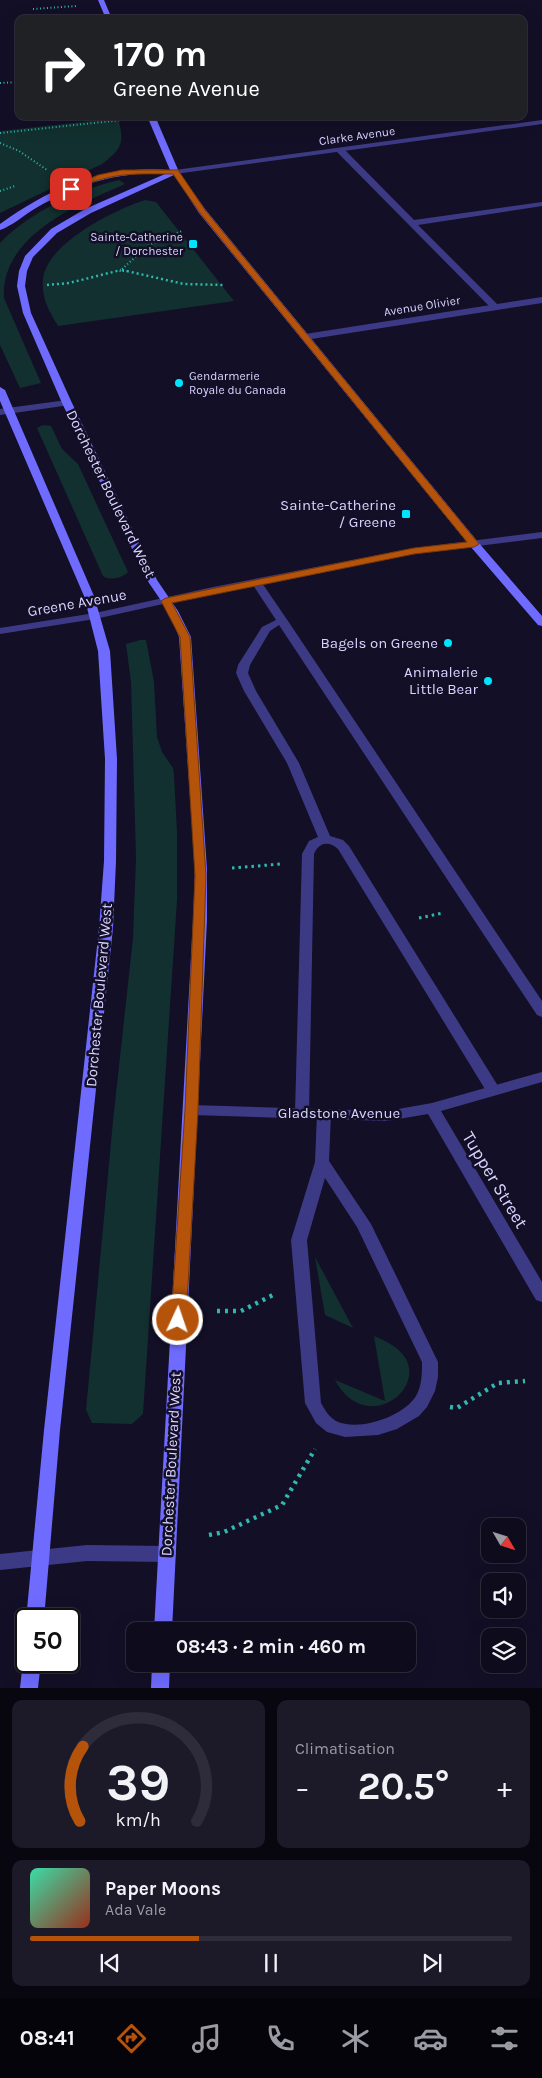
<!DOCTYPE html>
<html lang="fr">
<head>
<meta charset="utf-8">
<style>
	:root { --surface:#0e0b1c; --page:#1c1929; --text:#f1f3f6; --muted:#9b9ba3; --line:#2e2b3b; --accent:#b45309 }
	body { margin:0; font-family:Karla,sans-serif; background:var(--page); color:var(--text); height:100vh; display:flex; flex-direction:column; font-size:19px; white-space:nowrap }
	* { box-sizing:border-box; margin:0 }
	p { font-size:16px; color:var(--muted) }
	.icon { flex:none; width:28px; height:28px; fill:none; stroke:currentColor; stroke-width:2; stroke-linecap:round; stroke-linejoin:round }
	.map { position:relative; height:1688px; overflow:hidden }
	.panel { display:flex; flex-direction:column; gap:12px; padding:12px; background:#08060f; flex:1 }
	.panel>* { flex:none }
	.hud { position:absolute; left:15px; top:15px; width:512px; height:105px; border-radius:10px; box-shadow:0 5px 20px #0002,0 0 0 1px var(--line); background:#202124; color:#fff; overflow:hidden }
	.needle { width:32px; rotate:129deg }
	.fabs { position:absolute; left:481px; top:1518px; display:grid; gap:10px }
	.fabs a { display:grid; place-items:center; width:45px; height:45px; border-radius:10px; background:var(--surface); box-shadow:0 5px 20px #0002,0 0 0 1px var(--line); font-size:25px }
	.speed { position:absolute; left:15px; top:1608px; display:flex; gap:10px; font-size:25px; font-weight:700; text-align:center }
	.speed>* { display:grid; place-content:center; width:65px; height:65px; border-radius:50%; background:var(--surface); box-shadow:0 5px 20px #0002,0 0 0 1px var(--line); line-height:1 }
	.speed .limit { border:2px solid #111; border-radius:8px; background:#fff; color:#111 }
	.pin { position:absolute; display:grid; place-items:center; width:42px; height:42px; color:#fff; margin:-21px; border-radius:10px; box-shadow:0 2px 8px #0006 }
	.me { position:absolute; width:55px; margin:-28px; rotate:3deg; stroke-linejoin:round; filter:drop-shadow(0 0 4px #0008) }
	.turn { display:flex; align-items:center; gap:18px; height:105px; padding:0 15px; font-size:22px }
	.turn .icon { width:65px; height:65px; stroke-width:2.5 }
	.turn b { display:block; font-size:35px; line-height:42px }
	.big { font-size:38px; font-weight:700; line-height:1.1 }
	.panel .tile { flex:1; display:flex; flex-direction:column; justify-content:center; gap:8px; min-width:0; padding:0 18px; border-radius:10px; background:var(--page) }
	.panel .dial { align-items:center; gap:0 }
	.dial svg { height:130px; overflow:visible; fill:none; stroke:var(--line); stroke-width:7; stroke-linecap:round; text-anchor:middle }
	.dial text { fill:var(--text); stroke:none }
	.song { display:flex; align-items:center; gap:15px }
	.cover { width:60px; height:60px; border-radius:8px; background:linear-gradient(135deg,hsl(160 70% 55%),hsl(10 70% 35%)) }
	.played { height:5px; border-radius:2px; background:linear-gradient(90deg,var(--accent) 35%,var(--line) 35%) }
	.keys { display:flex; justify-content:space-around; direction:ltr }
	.heat { display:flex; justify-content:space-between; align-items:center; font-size:28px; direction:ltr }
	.panel .tiles { flex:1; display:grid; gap:12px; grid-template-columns:1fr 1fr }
	.tile:last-child { grid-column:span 2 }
	.trip { position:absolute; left:126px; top:1622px; width:290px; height:50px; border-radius:10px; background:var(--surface); box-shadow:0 5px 20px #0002,0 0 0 1px var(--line); font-weight:700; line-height:50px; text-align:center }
	.dock { display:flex; height:80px; justify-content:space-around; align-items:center; background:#06040b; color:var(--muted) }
	.dock .icon { width:35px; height:35px }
	.dock .active { color:var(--accent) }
	.dock b { font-size:22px; color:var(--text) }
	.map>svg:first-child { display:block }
	.green { fill:#12302f }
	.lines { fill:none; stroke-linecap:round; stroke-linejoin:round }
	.path-far3 { stroke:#2fb8b0; stroke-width:2; stroke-dasharray:1 2.5; stroke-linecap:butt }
	.path-far2 { stroke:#2fb8b0; stroke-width:2.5; stroke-dasharray:2 3; stroke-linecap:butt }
	.path-far1 { stroke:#2fb8b0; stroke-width:3; stroke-dasharray:2.5 4; stroke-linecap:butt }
	.path { stroke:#2fb8b0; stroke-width:4.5; stroke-dasharray:3 5; stroke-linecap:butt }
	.lane { fill:#3d3a85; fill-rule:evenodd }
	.street { fill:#3d3a85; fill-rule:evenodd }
	.secondary { fill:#6f6bff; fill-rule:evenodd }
	.route { fill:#b45309; stroke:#753606 }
	.poi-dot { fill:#00e5ff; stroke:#130f26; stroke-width:2 }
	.labels { text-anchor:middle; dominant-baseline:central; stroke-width:5; stroke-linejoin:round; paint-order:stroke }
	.far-street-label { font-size:12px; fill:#d9d4ff; stroke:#130f26 }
	.far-poi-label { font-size:12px; fill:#d9d4ff; stroke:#130f26; text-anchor:end }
	.street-label { font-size:15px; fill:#d9d4ff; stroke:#130f26 }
	.poi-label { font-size:15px; fill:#d9d4ff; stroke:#130f26; text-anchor:end }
	.near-street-label { font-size:18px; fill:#d9d4ff; stroke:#130f26 }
</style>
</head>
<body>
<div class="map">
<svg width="542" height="1688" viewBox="0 0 542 1688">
	<rect width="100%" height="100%" fill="#130f26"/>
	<path class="green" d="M118,118C125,143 122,149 102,164L0,213V131Z
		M119,180L125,184C80,204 0,235 4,298L41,383L20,388L0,345V243C30,212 77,190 119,180Z
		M145,200L156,202L234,301L58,326C49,311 41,298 43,279C47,243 114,210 145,200Z
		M43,425L51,426L62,449L78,464L128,572C122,578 110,581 103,576L37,428Z
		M140,640H146L154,682L157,737L162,752L173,768L174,775L177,832V900L143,1414L132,1424L92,1423L86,1410L113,1121L133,938L136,858L131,682L126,644Z
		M315,1257L353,1328L325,1315Z
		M374,1336C386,1341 399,1347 406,1359C424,1393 364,1434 335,1380L385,1401Z"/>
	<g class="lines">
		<path class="path-far3" d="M33,9L77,6
			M0,83L19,82
			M0,133L122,120
			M0,143L19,151L47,170
			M0,191L15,186
			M122,269L149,245L182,231
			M116,271H127"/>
		<path class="path-far2" d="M122,270L184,284L225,285
			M47,285L69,283L121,270"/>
		<path class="path-far1" d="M232,868L281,864
			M419,918L443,913"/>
		<path class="path" d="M217,1311H241L275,1294
			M450,1407L457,1408L498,1383L525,1381
			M209,1535L224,1532L282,1505L315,1449"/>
		<path class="lane" d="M337,148H343L414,220L542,202V206L418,225L498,305V309H492L337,152Z
			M256,579L260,580L288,621L542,1001V1017L537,1015L279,625L270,631L250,665L248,673L256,691L299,763L330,836L343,840L349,846L498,1086L500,1090L498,1094H488L338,849C329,841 319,842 314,854L309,1113L307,1117H297L295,1113L302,854L309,841L318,837L287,763L244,691L236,673L238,665L262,627L276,620L251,582Z
			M324,1109L329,1110L331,1114L329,1161L371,1224L438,1362V1377L435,1391L427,1407L419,1416L397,1429L378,1435L345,1437L327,1432L316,1423L305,1403L291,1240L315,1162L317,1114L319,1110ZM325,1178L357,1227L422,1362C422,1373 422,1386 416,1396C403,1417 358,1432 336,1421C329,1417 325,1410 321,1403L307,1240Z"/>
		<path class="street" d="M542,120V124L175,174L171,172L175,170Z
			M542,297V303L305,340L301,337L305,334Z
			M67,400L72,403L70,405L0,415V409Z
			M542,532V538L414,554L213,593L95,619L0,634V628L95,613L213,587L414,548Z
			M542,1072V1082L441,1111L542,1282V1302L536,1300L428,1114L387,1121L192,1115L187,1114L185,1110L187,1106L192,1105L387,1111L432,1103Z
			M87,1545L167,1546L173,1548L176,1554L173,1560L167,1562L87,1561L0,1570V1554Z"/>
		<path class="secondary" d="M98,0H104L112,19H106Z
			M147,116H155L179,172L205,209L478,542L542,616V626L538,625L470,546L199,213L174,175L91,213L57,233L33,257L27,271L25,286L31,313L72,403L157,580L178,611L191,637L207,869V920L172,1631H154L193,920L195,869L179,637L168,611L147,580L62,403L23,313L17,286L19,271L25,256L51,229L85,209L165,174C117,171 77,185 36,208C24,215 12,226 0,230V224C53,186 104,165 170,170Z
			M0,387L5,390L94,596L110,651L117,759L116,861L113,928L60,1430L44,1619L26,1620L44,1430L99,928L104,861L105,759L98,651L84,596L0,401Z
			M25,1655L26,1661H41L38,1688H20L23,1661Z
			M152,1664H170L169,1688H151Z"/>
	</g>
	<path class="route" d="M122,170H178L205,210L479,544L474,547L414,554L172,603L190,637L206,876L198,1110L186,1320L184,1324H173L171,1320L185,1110L195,876L180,637L161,601L166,598L414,548L467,542L200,213L173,174C143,174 116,172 88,184C82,187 73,193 67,189L98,175Z"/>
	<g class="poi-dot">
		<rect x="188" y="239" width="10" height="10" rx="2.5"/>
		<circle cx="179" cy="383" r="5"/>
		<rect x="401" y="509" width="10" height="10" rx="2.5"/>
		<circle cx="448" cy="643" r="5"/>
		<circle cx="488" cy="681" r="5"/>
	</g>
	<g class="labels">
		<g class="far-street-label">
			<text transform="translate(357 136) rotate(-8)">Clarke Avenue</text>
			<text transform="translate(422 306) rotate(-9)">Avenue Olivier</text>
		</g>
		<g class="far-poi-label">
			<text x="183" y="237">Sainte-Catherine<tspan x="183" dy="14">/ Dorchester</tspan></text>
			<text x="189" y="376" text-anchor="start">Gendarmerie<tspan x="189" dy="14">Royale du Canada</tspan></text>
		</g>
		<g class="street-label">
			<text transform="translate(111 494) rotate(64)">Dorchester Boulevard West</text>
			<text transform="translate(77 603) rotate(-10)">Greene Avenue</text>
			<text transform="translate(99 995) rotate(-85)">Dorchester Boulevard West</text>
			<text x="339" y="1113">Gladstone Avenue</text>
			<text transform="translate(171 1464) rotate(-87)">Dorchester Boulevard West</text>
		</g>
		<g class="poi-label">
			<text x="396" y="505">Sainte-Catherine<tspan x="396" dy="17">/ Greene</tspan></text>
			<text x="438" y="643">Bagels on Greene</text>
			<text x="478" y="672">Animalerie<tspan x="478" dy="17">Little Bear</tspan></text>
		</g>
		<g class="near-street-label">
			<text transform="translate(495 1180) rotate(59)">Tupper Street</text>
		</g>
	</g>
</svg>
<div class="fabs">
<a><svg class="needle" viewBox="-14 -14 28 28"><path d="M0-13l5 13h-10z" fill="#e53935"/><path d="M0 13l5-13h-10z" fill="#9b9ba3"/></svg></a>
<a><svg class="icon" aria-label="sound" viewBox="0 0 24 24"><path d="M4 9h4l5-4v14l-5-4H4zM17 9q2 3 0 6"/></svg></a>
<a><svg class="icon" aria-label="layers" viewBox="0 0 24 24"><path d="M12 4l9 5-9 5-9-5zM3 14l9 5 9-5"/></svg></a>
</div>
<div class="speed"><div class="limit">50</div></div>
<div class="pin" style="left:71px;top:189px;background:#d93025"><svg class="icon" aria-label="arrive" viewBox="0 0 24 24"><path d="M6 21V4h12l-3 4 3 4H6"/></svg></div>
<svg class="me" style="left:178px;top:1320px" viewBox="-20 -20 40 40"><circle r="17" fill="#b45309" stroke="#fff" stroke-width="3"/><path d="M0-11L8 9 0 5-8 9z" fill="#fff"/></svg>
<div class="trip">08:43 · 2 min · 460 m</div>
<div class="hud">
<div class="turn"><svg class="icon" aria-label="right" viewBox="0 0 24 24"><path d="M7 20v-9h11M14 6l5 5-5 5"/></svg><div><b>170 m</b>Greene Avenue</div></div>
</div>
</div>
<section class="panel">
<div class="tiles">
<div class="tile dial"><svg viewBox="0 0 100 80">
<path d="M14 69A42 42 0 1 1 86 69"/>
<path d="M14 69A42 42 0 0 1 16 23" stroke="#b45309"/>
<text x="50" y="56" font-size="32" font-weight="700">39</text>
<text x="50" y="72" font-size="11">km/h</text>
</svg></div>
<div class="tile"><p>Climatisation</p>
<div class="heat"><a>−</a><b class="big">20.5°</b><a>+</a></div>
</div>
<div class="tile">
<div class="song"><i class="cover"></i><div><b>Paper Moons</b><p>Ada Vale</p></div></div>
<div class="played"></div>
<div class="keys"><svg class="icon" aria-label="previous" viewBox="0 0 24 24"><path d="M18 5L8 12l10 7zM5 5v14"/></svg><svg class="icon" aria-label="pause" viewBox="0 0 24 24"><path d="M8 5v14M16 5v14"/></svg><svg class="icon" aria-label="next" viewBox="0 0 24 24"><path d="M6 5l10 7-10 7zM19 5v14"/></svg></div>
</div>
</div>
</section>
<nav class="dock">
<b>08:41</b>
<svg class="icon active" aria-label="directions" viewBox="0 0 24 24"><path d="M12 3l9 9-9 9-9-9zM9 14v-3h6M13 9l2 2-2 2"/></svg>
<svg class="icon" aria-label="music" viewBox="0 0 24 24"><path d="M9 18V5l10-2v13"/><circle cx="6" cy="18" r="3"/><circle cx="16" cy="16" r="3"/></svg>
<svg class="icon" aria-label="phone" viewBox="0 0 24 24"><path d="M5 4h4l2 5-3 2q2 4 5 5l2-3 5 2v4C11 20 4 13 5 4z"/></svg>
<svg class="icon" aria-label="climate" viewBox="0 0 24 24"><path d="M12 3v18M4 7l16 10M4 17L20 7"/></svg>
<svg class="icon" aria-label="car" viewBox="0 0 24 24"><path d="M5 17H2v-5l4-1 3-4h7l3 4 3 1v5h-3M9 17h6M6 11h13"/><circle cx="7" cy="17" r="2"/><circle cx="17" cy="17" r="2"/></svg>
<svg class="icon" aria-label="filters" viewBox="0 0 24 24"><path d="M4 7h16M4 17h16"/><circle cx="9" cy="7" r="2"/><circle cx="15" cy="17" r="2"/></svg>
</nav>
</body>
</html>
